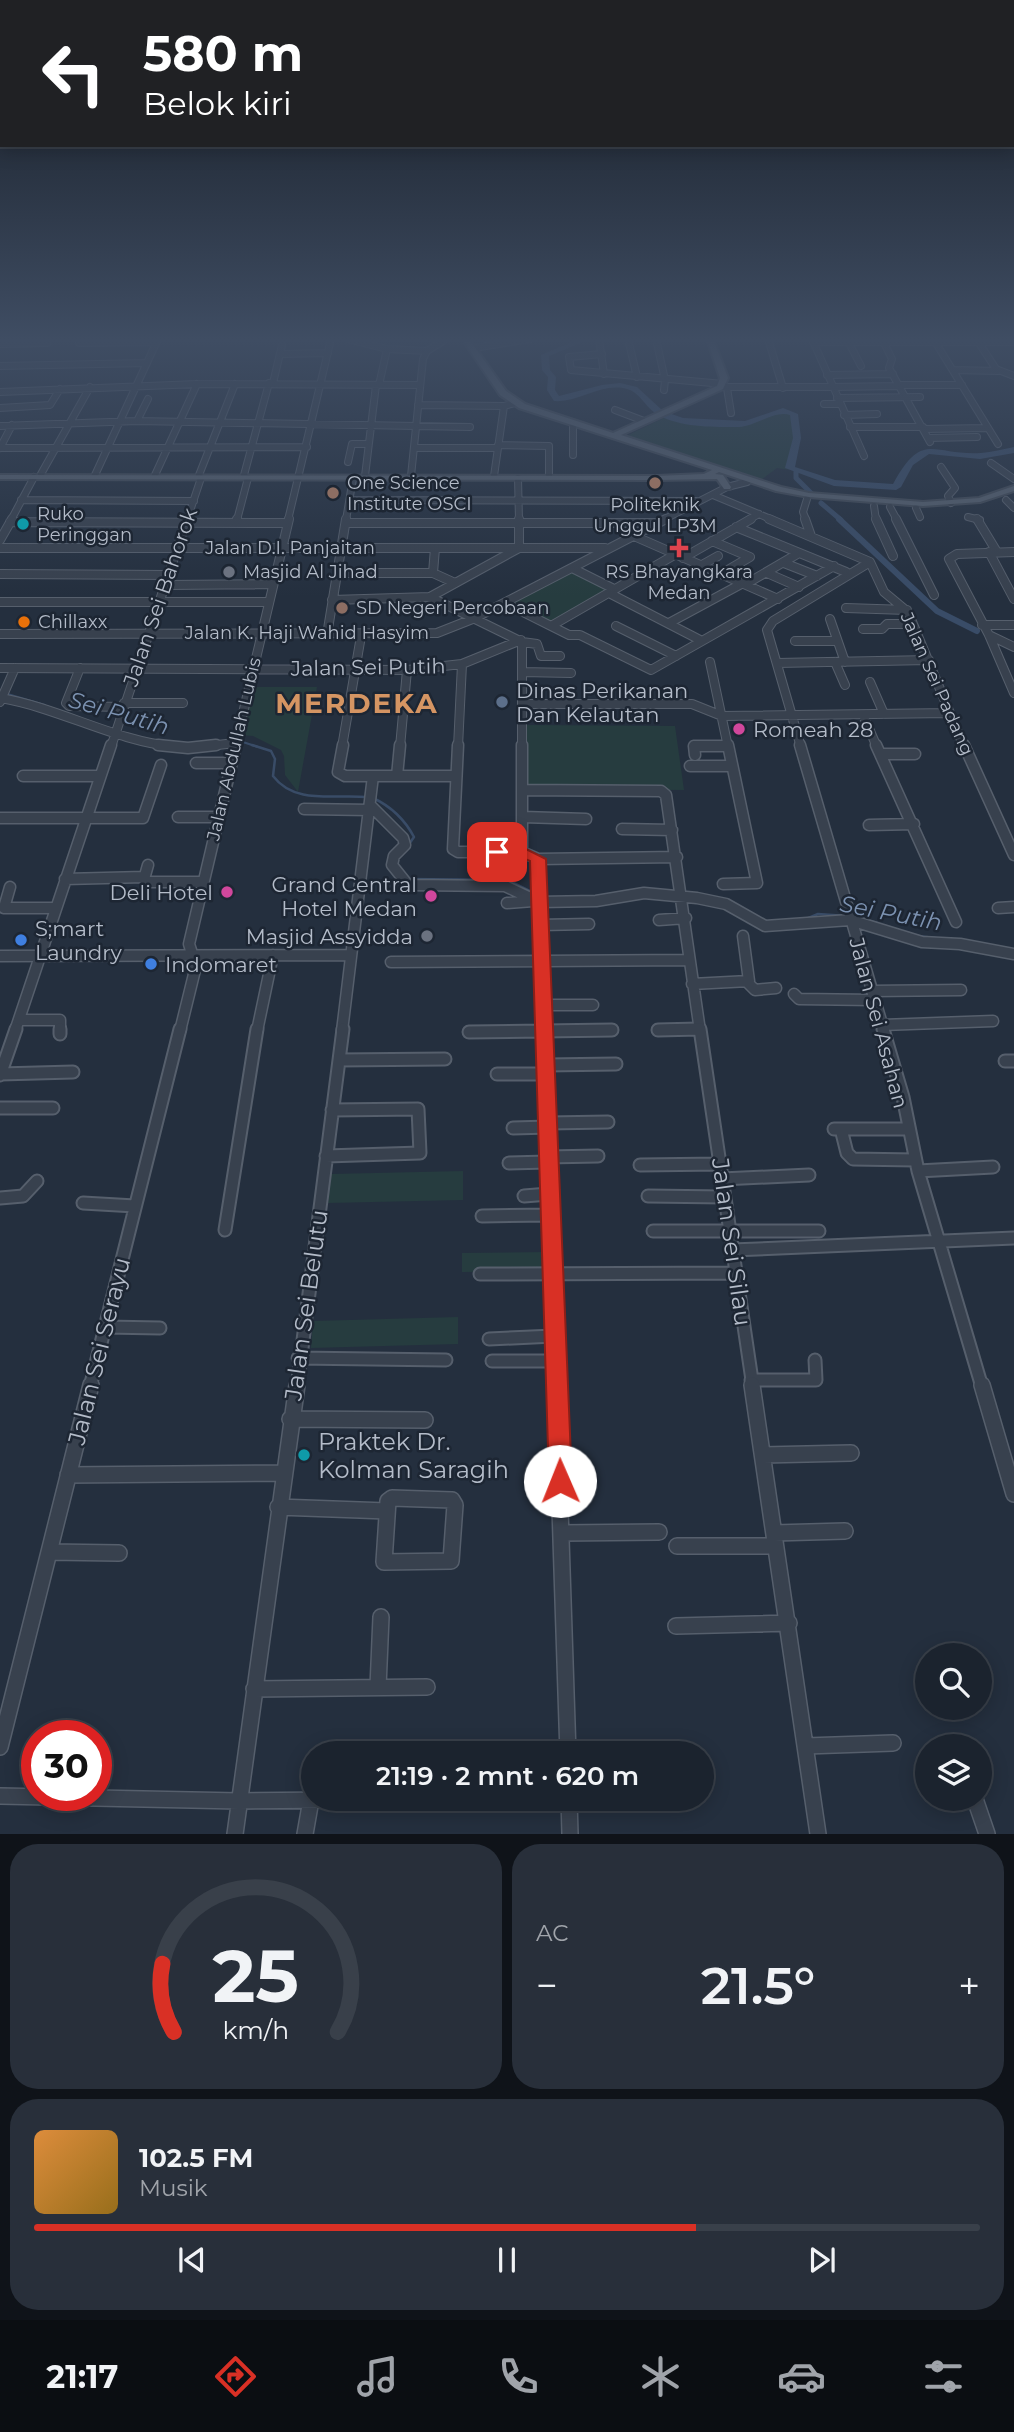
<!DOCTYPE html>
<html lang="id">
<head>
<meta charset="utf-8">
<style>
	:root { --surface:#1b232e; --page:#282f3a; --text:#f1f3f6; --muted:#a0a4aa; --line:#39404a; --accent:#d93025 }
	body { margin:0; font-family:Montserrat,sans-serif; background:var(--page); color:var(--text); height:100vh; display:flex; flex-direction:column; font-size:26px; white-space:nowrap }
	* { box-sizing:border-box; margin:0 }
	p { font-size:23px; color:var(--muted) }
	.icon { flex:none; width:38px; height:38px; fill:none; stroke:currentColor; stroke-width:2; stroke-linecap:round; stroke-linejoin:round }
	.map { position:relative; height:1834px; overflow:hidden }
	.sheet { display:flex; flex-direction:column; gap:10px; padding:10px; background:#0f1319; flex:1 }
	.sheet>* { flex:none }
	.guide { position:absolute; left:0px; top:0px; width:1015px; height:147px; box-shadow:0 4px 18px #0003,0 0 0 2px var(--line); background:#202124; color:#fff; overflow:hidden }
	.buttons { position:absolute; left:915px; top:1643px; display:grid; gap:14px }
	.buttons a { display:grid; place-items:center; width:77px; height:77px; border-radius:50%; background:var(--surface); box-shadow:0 4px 18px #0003,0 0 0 2px var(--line); font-size:35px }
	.speed { position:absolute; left:21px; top:1720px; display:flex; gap:14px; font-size:35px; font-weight:700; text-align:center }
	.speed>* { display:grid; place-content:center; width:91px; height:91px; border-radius:50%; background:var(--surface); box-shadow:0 4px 18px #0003,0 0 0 2px var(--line); line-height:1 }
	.speed .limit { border:10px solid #d22; background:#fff; color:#111 }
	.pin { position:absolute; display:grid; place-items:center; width:60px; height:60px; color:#fff; margin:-30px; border-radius:14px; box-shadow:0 4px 10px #0006 }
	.me { position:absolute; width:77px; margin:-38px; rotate:359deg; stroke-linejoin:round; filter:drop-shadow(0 0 5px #0008) }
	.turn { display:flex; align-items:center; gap:24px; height:147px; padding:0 28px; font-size:32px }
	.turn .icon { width:91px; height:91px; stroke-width:2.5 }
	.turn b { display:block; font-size:49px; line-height:60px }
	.big { font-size:52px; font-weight:600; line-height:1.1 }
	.sheet .card { flex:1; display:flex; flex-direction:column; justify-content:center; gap:10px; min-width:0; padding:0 24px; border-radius:28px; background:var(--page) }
	.sheet .dial { align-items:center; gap:0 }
	.dial svg { height:182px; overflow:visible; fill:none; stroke:var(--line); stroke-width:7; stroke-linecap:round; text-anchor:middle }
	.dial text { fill:var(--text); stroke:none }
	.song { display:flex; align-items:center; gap:21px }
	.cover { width:84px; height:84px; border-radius:10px; background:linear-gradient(135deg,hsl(30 70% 55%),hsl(40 70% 35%)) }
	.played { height:7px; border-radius:4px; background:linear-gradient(90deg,var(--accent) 70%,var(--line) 70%) }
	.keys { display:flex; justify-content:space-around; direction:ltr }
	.heat { display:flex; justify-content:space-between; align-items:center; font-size:38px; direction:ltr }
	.sheet .tiles { flex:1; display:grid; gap:10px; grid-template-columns:1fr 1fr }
	.card:last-child { grid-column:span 2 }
	.trip { position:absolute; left:301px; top:1741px; width:413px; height:70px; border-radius:35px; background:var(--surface); box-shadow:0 4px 18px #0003,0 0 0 2px var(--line); font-weight:600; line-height:70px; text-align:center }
	.tab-bar { display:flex; height:112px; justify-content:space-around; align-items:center; background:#0b0e12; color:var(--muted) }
	.tab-bar .icon { width:49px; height:49px }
	.tab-bar .active { color:var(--accent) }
	.tab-bar b { font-size:32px; color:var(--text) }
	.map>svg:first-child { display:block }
	.green { fill:#263c3f }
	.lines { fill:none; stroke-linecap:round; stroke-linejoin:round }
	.stream-far1 { stroke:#394c67; stroke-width:2 }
	.stream { stroke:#394c67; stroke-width:2.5 }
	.canal-far1 { stroke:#394c67; stroke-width:5 }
	.canal { stroke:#394c67; stroke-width:6 }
	.river { fill:#394c67; fill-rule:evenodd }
	.minor-far4-casing { stroke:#565f6c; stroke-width:8 }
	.minor-far3-casing { stroke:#565f6c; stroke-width:10 }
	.minor-far2-casing { stroke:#565f6c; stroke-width:13 }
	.minor-far1-casing { stroke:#565f6c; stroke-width:15 }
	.minor-casing { stroke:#565f6c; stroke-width:18 }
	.major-casing { stroke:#414a57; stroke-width:4 }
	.minor-far4 { stroke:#38414e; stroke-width:6 }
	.minor-far3 { stroke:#38414e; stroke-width:8 }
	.minor-far2 { stroke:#38414e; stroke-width:10 }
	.minor-far1 { stroke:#38414e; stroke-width:11 }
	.minor { stroke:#38414e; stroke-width:15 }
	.major { fill:#56606e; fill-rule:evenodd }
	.route { fill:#d93025; stroke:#8d1f18; stroke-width:2 }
	.education-dot { fill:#8d6e63; stroke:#1d2633; stroke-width:2.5 }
	.culture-dot { fill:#0f9aa8; stroke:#1d2633; stroke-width:2.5 }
	.health-dot { fill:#e0444e; stroke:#1d2633; stroke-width:2.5 }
	.worship-dot { fill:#6b7280; stroke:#1d2633; stroke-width:2.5 }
	.food-dot { fill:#e8710a; stroke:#1d2633; stroke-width:2.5 }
	.service-dot { fill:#5c6f8a; stroke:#1d2633; stroke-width:2.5 }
	.hotel-dot { fill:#d1479c; stroke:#1d2633; stroke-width:2.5 }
	.shop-dot { fill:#3f7fe0; stroke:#1d2633; stroke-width:2.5 }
	.labels { text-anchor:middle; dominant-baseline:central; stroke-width:5; stroke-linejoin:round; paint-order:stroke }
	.far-poi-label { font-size:18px; fill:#b4bcc9; stroke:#1d2633; text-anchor:start }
	.far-street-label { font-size:18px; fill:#b4bcc9; stroke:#1d2633 }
	.street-label { font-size:21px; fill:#b4bcc9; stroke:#1d2633 }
	.poi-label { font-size:21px; fill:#b4bcc9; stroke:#1d2633; text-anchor:start }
	.water-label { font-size:23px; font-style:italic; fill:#7c92b1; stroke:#1d2633 }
	.near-street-label { font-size:24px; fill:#b4bcc9; stroke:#1d2633 }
	.near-poi-label { font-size:24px; fill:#b4bcc9; stroke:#1d2633; text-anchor:start }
	.district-label { font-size:28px; font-weight:bold; letter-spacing:2px; fill:#d59563; stroke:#1d2633 }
</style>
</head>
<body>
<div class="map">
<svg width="1014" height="1834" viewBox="0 0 1014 1834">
	<rect width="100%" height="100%" fill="#242f3e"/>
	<path class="green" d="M781,410L794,414C798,439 790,449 791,470L777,468L761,480L631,439L628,435L668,416L689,421L740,424L754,422Z
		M570,572L607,590L549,623L512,604Z
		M252,687H317L298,792L285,775L284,756L281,750L253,736L240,735Z
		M526,725L675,726L684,790L526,789Z
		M463,1171V1200L328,1203L331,1174Z
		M546,1252L547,1271L462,1272V1253Z
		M458,1317V1344L311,1348L313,1321Z"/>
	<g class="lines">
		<path class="stream-far1" d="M4,693L45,705
			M240,741L258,747"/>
		<path class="stream" d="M252,745L271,751L275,759L273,776C295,805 334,794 366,797
			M373,798C390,806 405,820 414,837L407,847
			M406,879L508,880L536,894
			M727,900L743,908
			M857,917L877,923
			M806,919L818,914L847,916
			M917,936L935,938"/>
		<path class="canal-far1" d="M796,472V478L812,494
			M821,503L841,520"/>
		<path class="canal" d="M839,519L937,611L977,631"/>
		<path class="river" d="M579,339H590L549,356L550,370L556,377L555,390L559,396L602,385L620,383L637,387L663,411L683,418L745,421L783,408L798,414L801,438L795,467L835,480L893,484C923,429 933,456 981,453C992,452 1003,449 1014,447V453L980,459L929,454L913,465L901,487L896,490L834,486L785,468L793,438L790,415C775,410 756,426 739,427C713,427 678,428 655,413C645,406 639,392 627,389C602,382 579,403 554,401L547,390L548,377L542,370L541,355Z"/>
		<defs>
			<path id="minor-far4" d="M348,339L387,349L427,351
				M599,339L604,374
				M628,339L637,377
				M656,339L665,380L664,390
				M768,339L783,388
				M812,339L864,456
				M934,340L998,444
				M814,342H1014
				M79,343L157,342
				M849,343L861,366
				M884,343L892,359L889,368L930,442
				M979,343L996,369L1014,376
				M0,344L47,343
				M474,348L530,339
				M280,354L328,353
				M602,354L569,357L571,370L723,384
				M0,366L147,363
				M953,370L998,371
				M827,375L893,374
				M273,383L282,345
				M379,385L387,349
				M899,385H962
				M720,387H832
				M832,387L900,386
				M727,388L731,413
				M0,392L197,384L420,385
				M837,398L920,397
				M824,404H840
				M418,405L504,406L515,403
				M0,408L50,405L60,389
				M615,410L644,421
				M844,415L877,414
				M137,421L148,399
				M0,426L137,421L470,427
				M573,426V455
				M850,427H923
				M924,429L988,428
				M928,438L977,437
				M498,445L549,446V476
				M0,448L307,447
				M0,448L12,425
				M414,448H497
				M348,462L352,444H367
				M991,463L1014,479
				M941,467L955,488L948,496L951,503
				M41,474L90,387
				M95,475L158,339
				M155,475L197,384
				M199,475L235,384
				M244,475L269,383
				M365,476L376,385
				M411,476L423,359L427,351L446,339
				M494,476L504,406
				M518,478L519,520
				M713,495L773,520
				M21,500L194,501
				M350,500L696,501
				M1006,500L1014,508
				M874,506L876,520
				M890,507L897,520
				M916,508L920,517
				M968,517L980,520
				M11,520L34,477
				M187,520L201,478
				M237,520L248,478
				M288,520L331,339
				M346,520L353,478
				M663,520L727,487L747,482
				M748,520L759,514
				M806,520L803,512L807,499"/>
			<path id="minor-far3" d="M769,519L870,562L884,592L908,612L964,747
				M805,519L811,536
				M876,519L893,556
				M896,519L934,595
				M977,519L997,552
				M10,522L288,523
				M236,523L237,519
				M346,523H657
				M736,527L846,572
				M634,536L778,599
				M0,540L12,519
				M712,541L750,557L721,574
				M0,548H605
				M435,548L433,573L455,583
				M989,552L1014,599
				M1014,552L957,554L949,559L989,635L1014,693
				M676,554L551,626L569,635H580L651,670L834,566
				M683,558L751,519
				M784,563L817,576
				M702,565L718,556
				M572,568L614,589
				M337,573H433
				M767,573L799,587
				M0,574L169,575
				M746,584L799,553
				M165,585L273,584
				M609,593L702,641
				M430,597L522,642V747
				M332,600L430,597L519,548V519
				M0,602H269
				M505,603L551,626
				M846,608L907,610
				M830,619L845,662
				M669,623L743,583
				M982,625H1014
				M616,626L676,656
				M863,629H882L887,624H913
				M0,634L437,633L475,618L666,519
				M327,635L346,519
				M989,635L1014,647
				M795,641H837
				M522,642L537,644L541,656H560
				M710,662L728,747
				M835,662L845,685
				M777,663L929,660
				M0,668L407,670L462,664L521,640
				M80,668L66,703L69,706L123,707
				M522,672L571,673
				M870,682L884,714
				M0,698C60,708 114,741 176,747
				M0,702L15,668
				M124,703H183
				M522,704H692L722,716L949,713
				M863,715L877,747
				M111,747L187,519
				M200,747L235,743
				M235,747L289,519
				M342,747L361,636
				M400,747L407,670
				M458,747L462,664
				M694,747L728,746
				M801,747L767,630L773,621L870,562"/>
			<path id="minor-far2" d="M158,745L188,748L216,745
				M343,745L338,772L345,776H455
				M458,745L453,849L458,852H522
				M522,745V852L538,859L545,1031
				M800,745L884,1031
				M876,745L956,922
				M964,745L1014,855
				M883,754H915
				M695,755L694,746H728
				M196,763H230
				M690,766H732
				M23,776H100
				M397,776L400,745
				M522,790L661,791L666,795L700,1031
				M370,805L403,838L405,845L394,856L392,865L408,885L505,886L539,902L596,901L644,893L697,898L726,904L765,926L850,920L922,942L960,944L1014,954
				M304,809L370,810
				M178,817H217
				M523,817L586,819
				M0,818H143L161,765
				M869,825L914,824
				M622,829L672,830
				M538,859L677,857
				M148,865L144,879L148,882H203
				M65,879L144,877
				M723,884L757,883L728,745
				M10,887L4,908H54
				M507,903L533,901
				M998,908L1014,907
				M659,920L686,918
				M540,925L589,924
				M0,956L351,955
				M391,962L688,960
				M747,982L755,990L776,988
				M692,984L749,981L743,936
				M872,991L961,990
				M794,994L799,999L874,1000
				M542,1005H593
				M19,1020H60V1031
				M882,1025L993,1021
				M658,1030L699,1029
				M15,1031L111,745
				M180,1031L196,966L189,944L236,745
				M257,1031L273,955
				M342,1031L373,776
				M557,1031L612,1030"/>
			<path id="minor-far1" d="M60,1029V1034
				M545,1029L556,1387
				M700,1029L753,1387
				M883,1029L903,1097L918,1171L982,1387
				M658,1030L698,1029
				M469,1032L612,1030
				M339,1060L445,1059
				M1005,1061H1014
				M546,1065L616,1064
				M0,1074L73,1072
				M497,1074H546
				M0,1075L16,1029
				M0,1108H53
				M548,1123L608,1122
				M513,1128L549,1127
				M834,1129H907
				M841,1129L847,1153L853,1159L915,1160
				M326,1156L420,1153L418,1109L332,1110
				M547,1157L598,1156
				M509,1163L547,1162
				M640,1165L720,1164
				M918,1171L993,1167
				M722,1179L809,1175
				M524,1196L549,1194
				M648,1196L724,1197
				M0,1198L23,1196L37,1181
				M83,1203L135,1206
				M482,1216L550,1215
				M225,1230L257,1029
				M653,1231H819
				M732,1250L1014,1238
				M480,1274L736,1273
				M106,1327L160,1328
				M489,1339L554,1336
				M298,1358L446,1360
				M492,1361H556
				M751,1380H816L815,1360
				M90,1387L180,1029
				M297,1387L343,1029"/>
			<path id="minor" d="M556,1385L568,1754
				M752,1385L818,1834
				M982,1385L1014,1494
				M290,1419L425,1420
				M763,1455L851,1453
				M68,1475L283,1473
				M392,1498L452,1500L455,1505L451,1561L384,1562L388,1501Z
				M278,1507L387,1511
				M562,1533L659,1532
				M774,1533L845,1531
				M677,1546H775
				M49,1552L119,1553
				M676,1626L789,1623
				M378,1687L381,1617
				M254,1689L427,1687
				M806,1746L893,1743
				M0,1747L91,1385
				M0,1796L239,1801L440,1799
				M569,1799L570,1834
				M975,1799L987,1834
				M235,1834L297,1385
				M305,1834L311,1800"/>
			<path id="major" d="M462,339H469L506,391L525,404L613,433L717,386L720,378L707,339H713L728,378L723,389L621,435L781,487L809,493L923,502L979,498L1014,486V491L980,502L923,506L809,497L776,491L719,472L715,474L723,475L731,487L730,489H724L717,479L657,480L0,479V475L657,476L704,474L712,470L519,408L500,395Z"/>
		</defs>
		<use href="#minor-far4" class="minor-far4-casing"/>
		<use href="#minor-far3" class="minor-far3-casing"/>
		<use href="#minor-far2" class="minor-far2-casing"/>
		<use href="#minor-far1" class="minor-far1-casing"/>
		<use href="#minor" class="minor-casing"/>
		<use href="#major" class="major-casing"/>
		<use href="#minor-far4" class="minor-far4"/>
		<use href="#minor-far3" class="minor-far3"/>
		<use href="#minor-far2" class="minor-far2"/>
		<use href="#minor-far1" class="minor-far1"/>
		<use href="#minor" class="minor"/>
		<use href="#major" class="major"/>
	</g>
	<linearGradient id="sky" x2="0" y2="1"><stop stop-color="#141a22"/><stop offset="0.57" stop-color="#3f4d63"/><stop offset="1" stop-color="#3f4d63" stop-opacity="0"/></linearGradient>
	<rect width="1014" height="596" fill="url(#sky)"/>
	<path class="route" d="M497,847H522L546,859L572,1481L568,1489L560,1492L552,1489L549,1481L530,861L520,857L492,855V848Z"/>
	<g class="education-dot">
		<circle cx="655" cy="483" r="7"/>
		<circle cx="333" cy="493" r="7"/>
		<circle cx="342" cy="608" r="7"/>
	</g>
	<g class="culture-dot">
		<circle cx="23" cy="524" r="7"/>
		<circle cx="304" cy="1455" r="7"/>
	</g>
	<path class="health-dot" d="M675.5 537.5h7v7h7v7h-7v7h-7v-7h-7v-7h7z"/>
	<g class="worship-dot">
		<circle cx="229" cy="572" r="7"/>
		<circle cx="427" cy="936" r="7"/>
	</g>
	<circle class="food-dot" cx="24" cy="622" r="7"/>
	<circle class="service-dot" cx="502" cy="702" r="7"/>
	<g class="hotel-dot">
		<circle cx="739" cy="729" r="7"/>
		<circle cx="227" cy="892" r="7"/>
		<circle cx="431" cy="896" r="7"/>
	</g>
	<g class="shop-dot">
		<circle cx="21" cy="940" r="7"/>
		<circle cx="151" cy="964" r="7"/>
	</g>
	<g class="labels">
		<g class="far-poi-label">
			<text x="347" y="483">One Science<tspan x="347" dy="21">Institute OSCI</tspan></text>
			<text x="655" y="505" text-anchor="middle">Politeknik<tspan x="655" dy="21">Unggul LP3M</tspan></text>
			<text x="37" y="514">Ruko<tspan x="37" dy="21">Peringgan</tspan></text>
			<text x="243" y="572">Masjid Al Jihad</text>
			<text x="679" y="572" text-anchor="middle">RS Bhayangkara<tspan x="679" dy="21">Medan</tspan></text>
			<text x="356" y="608">SD Negeri Percobaan</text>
			<text x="38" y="622">Chillaxx</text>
		</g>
		<g class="far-street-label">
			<text x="290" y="548">Jalan D.I. Panjaitan</text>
			<text x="307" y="633">Jalan K. Haji Wahid Hasyim</text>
			<text transform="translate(937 684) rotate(66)">Jalan Sei Padang</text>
			<text transform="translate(234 749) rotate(-77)">Jalan Abdullah Lubis</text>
		</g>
		<g class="street-label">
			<text transform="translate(160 597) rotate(-71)">Jalan Sei Bahorok</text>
			<text transform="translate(368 667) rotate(-1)">Jalan Sei Putih</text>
			<text transform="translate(879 1023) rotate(75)">Jalan Sei Asahan</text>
		</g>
		<g class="poi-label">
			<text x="516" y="690">Dinas Perikanan<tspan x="516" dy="24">Dan Kelautan</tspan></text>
			<text x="753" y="729">Romeah 28</text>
			<text x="417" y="884" text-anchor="end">Grand Central<tspan x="417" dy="24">Hotel Medan</tspan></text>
			<text x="213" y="892" text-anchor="end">Deli Hotel</text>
			<text x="35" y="928">S;mart<tspan x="35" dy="24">Laundry</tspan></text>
			<text x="413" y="936" text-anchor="end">Masjid Assyidda</text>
			<text x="165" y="964">Indomaret</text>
		</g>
		<g class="water-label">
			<text transform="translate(119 713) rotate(16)">Sei Putih</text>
			<text transform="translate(891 913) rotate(11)">Sei Putih</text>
		</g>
		<g class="near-street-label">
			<text transform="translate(732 1242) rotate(82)">Jalan Sei Silau</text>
			<text transform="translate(306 1305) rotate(-82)">Jalan Sei Belutu</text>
			<text transform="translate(99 1351) rotate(-76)">Jalan Sei Serayu</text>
		</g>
		<g class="near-poi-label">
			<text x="318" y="1441">Praktek Dr.<tspan x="318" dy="28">Kolman Saragih</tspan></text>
		</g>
		<g class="district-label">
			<text x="357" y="703">MERDEKA</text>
		</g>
	</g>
</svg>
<div class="buttons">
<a><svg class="icon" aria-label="search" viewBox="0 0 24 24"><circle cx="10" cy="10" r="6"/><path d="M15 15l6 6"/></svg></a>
<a><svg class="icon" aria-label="layers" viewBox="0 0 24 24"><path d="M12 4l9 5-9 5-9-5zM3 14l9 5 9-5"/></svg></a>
</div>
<div class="speed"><div class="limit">30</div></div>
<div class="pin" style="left:497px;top:852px;background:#d93025"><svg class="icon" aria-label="arrive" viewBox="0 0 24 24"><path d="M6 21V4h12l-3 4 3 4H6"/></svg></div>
<svg class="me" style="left:560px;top:1481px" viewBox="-20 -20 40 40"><circle r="19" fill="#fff"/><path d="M0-13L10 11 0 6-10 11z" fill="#d93025"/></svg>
<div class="trip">21:19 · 2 mnt · 620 m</div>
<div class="guide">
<div class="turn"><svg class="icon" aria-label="left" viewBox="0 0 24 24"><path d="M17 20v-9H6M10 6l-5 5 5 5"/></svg><div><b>580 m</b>Belok kiri</div></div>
</div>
</div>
<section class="sheet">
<div class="tiles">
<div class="card dial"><svg viewBox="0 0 100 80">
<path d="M14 69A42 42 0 1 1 86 69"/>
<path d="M14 69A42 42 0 0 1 9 39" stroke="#d93025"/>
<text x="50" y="56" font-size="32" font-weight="700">25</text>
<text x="50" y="72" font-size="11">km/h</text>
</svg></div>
<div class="card"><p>AC</p>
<div class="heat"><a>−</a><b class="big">21.5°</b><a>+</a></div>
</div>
<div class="card">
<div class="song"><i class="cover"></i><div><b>102.5 FM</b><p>Musik</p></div></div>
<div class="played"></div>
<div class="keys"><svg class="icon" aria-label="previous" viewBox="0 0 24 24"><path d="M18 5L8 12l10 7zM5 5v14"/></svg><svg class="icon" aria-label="pause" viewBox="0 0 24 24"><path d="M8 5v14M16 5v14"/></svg><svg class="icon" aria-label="next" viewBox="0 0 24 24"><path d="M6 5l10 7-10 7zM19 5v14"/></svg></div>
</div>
</div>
</section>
<nav class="tab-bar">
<b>21:17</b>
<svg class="icon active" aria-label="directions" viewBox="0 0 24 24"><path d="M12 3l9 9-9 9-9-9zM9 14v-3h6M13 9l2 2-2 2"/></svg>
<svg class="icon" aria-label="music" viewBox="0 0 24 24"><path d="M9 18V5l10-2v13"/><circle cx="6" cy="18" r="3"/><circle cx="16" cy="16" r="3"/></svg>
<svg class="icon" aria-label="phone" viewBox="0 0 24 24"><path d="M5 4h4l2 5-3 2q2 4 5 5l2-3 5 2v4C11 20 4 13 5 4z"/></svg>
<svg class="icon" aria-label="climate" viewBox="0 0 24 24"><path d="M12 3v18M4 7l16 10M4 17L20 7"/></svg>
<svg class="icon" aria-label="car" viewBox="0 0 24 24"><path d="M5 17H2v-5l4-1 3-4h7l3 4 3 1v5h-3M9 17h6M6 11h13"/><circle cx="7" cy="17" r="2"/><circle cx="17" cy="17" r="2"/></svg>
<svg class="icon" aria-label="filters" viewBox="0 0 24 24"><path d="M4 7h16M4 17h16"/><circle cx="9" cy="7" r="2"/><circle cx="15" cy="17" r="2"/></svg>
</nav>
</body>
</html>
